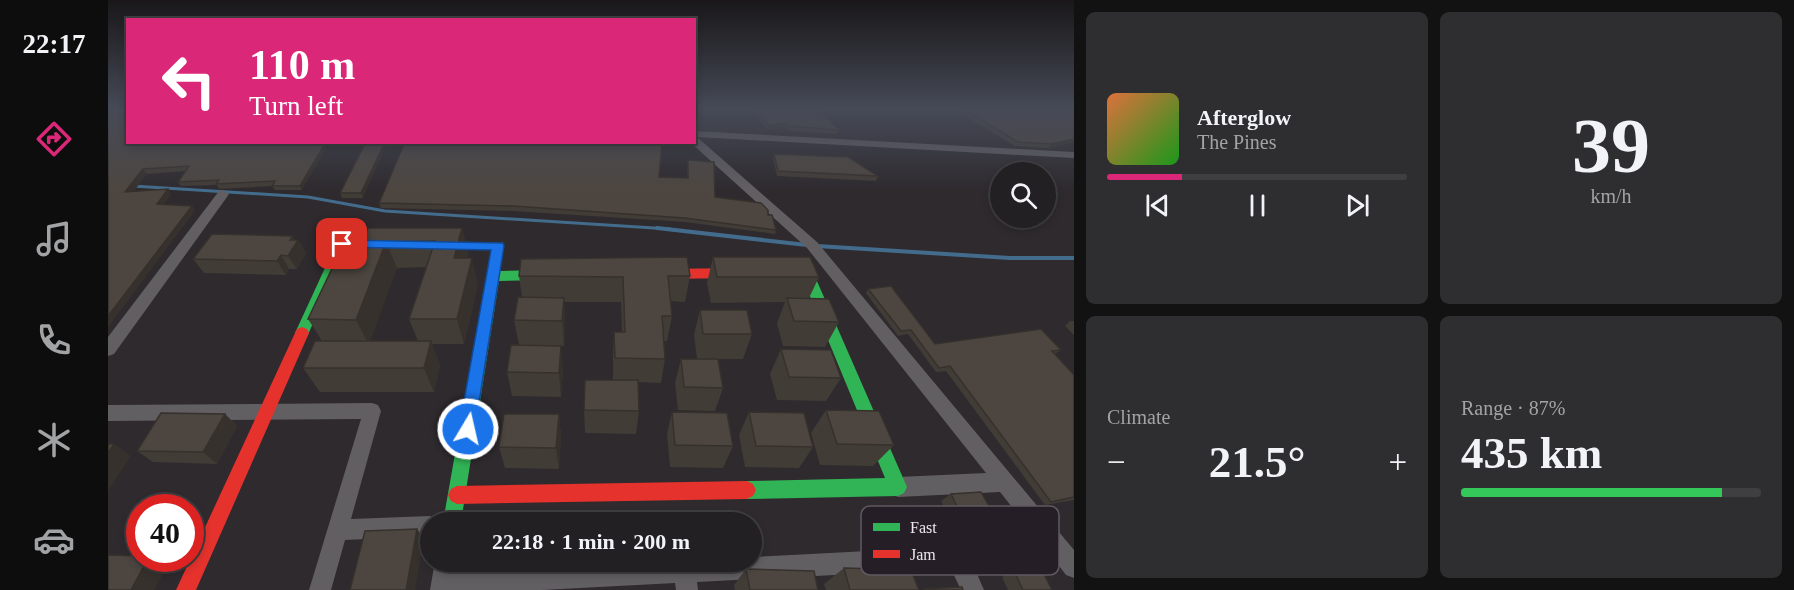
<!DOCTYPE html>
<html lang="en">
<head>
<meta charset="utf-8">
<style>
	:root { --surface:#222022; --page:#2e2d2f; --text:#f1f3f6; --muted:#a2a3a5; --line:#3f3e40; --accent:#db2777 }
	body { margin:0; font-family:"Times New Roman",serif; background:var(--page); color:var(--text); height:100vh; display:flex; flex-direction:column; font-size:22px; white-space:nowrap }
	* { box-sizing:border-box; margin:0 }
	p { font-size:20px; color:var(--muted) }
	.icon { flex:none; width:33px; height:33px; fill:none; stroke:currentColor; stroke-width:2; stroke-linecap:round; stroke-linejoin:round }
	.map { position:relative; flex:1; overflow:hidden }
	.sheet { display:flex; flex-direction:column; gap:12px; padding:12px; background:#131213; width:720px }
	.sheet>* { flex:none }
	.banner { position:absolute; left:18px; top:18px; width:570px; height:126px; border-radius:0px; box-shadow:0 3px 9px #0003,0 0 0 2px var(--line); background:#db2777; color:#fff; overflow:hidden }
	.buttons { position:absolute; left:882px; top:162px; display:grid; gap:12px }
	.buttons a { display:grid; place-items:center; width:66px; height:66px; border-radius:50%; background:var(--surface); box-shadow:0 3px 9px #0003,0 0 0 2px var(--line); font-size:30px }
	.speed { position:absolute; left:18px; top:494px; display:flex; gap:12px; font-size:30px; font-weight:700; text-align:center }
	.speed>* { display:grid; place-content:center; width:78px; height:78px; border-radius:50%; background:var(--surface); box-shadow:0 3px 9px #0003,0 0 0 2px var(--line); line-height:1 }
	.speed .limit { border:9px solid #d22; background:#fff; color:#111 }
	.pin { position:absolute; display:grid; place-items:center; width:51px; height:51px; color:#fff; margin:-26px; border-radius:12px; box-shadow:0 3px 9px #0006 }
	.me { position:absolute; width:66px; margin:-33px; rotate:9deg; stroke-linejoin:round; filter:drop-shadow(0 0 4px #0008) }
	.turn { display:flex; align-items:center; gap:21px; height:126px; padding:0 24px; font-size:27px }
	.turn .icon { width:78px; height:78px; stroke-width:2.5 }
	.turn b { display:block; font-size:42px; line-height:51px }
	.big { font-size:45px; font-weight:700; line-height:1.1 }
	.sheet .card { flex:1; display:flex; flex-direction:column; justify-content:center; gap:9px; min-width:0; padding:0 21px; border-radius:9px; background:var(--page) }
	.sheet .dial { align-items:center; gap:0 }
	.dial b { font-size:78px; line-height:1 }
	.song { display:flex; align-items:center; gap:18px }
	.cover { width:72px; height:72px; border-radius:9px; background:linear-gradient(135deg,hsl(20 70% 55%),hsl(120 70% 35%)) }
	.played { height:6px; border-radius:3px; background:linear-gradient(90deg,var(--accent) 25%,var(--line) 25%) }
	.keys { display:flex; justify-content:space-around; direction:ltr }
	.heat { display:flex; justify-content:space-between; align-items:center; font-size:33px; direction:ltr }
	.charge { height:9px; border-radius:4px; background:linear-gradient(90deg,#34c759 87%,var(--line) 0) }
	.sheet .tiles { flex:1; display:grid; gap:12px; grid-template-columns:repeat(2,1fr) }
	.trip { position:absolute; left:312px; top:512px; width:342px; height:60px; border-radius:30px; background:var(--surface); box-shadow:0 3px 9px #0003,0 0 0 2px var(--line); font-weight:700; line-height:60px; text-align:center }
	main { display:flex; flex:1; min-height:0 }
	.tab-bar { display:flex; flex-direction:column; width:108px; justify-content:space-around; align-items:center; background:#0e0d0e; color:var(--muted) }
	.tab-bar .icon { width:42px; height:42px }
	.tab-bar .active { color:var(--accent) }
	.tab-bar b { font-size:27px; color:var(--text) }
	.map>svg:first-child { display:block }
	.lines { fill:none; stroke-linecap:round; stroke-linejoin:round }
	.stream-far1 { stroke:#436c8c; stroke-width:3 }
	.stream { stroke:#436c8c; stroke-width:4 }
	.street { fill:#625f63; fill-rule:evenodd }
	.fast { fill:#30b455; fill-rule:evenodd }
	.jam { fill:#e5322d; fill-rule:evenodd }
	.wall { fill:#423c37; fill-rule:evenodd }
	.shaded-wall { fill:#36312d }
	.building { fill:#4d4640; stroke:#36312d; stroke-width:1.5 }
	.route { fill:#1a73e8; stroke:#114b97; stroke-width:1.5 }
	.key { fill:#251e27; stroke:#615a62; stroke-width:1.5 }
	.key-label { font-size:16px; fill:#ece7ed }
</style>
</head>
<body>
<main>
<nav class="tab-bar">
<b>22:17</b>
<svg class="icon active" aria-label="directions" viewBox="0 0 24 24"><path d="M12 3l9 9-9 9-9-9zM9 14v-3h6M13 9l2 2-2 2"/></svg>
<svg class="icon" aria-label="music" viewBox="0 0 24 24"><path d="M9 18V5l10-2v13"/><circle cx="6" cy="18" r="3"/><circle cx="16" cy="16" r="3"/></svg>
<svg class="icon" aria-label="phone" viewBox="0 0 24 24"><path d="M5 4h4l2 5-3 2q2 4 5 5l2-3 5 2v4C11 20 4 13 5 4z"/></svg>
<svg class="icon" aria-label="climate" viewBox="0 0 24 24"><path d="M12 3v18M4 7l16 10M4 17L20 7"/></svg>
<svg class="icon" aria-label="car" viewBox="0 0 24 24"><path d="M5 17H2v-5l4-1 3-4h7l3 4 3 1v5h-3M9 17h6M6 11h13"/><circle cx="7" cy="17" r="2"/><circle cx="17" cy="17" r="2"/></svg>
</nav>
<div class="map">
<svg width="966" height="590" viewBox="0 0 966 590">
	<rect width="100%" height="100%" fill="#2e2a2e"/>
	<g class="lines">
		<path class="stream-far1" d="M25,186L200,197L277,211L562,229"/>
		<path class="stream" d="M549,228L699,245
			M709,246L902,258H966"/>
		<path class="street" d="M586,131L966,152V158L589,137L709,242L966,550V578L958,575L949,563L866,567L876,590H853L843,569L589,582L590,590H568L567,583L434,590H322L327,561H349L347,572L565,561H644V557L932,542L892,492L790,497L783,494L780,487L783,480L790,477L878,473L699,248L582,142H586Z
			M115,190L121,194L119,197L6,354L0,356V337L111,191Z
			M264,403L270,405L273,411L243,519L322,516L329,519L331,522H322V536L237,540L223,590H201L253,419L0,421V405Z"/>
		<path class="fast" d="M234,240L282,241L288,245L282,249L238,248L199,337H189L187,333L228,244Z
			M331,241L394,243L396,246L392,271L439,270L446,275L439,280L391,281L353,522H335L383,250L327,248L325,245L327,242Z
			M689,267H699L705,272L799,487L796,493L790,496L639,499L633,496L630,490L633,484L639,481L777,478L694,277L684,275L683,272Z"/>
		<path class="jam" d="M631,268L637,273L631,278L554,279L547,274L554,269Z
			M194,327L199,329L201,333L88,590H68L187,333L189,329Z
			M639,481L645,484L648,490L645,496L639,499L349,504L343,501L340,495L343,489L349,486Z"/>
	</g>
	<path class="wall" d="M0,108L182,142L194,190H167L164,186L111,189L109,185L73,186L70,182L78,171L39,174L25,192L63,194L56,204L84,206L87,210L0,327Z
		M642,108H709L731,130L729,134L681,131L678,128L660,130Z
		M844,108H966V142L940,148L907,146Z
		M258,142L255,198H234L232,193Z
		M666,154L770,176L768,181L669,176L665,158Z
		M580,160L607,197L660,215L668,230L667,234L577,222L405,211L273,208L271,203L551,177L579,178Z
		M260,228H354L360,254L359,258L370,284L356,344H324L332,365L326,392H212L195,368L214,341L200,319L246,258ZM318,267L301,319L310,341H262L289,268Z
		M187,240H190L198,253L189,269H181L178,275L96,273L85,259Z
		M605,257L711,277L701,298L731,322L717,347L675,346L669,323L677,302L603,303L599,283Z
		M411,276H582L577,302L562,301L564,316L559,341H556L557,359L553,383L530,382L531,411L528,434L477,433L476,410L505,380V356L506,332H514L513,302H456L457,323L456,346L411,345L406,320L414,297Z
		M760,289L827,344L953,350L947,354L966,375V500L937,505L838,371L828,372L800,334L790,336L758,293Z
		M592,310L644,334L635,359H589L586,335Z
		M962,321H966V335L957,326Z
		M673,349L733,378L718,401L669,400L662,374Z
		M573,359L615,388L607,411L570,410L567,383Z
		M455,370L453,397L404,396L399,372Z
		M718,410L786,445L765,466L712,465L703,433Z
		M564,412L625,446L615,468L562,467L559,434Z
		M641,412L705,447L691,468L637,467L631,435Z
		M117,414L129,426L109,464L45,462L29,451Z
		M451,414L453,437L451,469L397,468L391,447Z
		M843,494L890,522L879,529L847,530L833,501Z
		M736,568L811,590H718L716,584Z
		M638,569L710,590H627L626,585Z
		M906,571L944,590H900L894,577Z"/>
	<path class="shaded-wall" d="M586,108H597L586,115Z
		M679,123L678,128L660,130L661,125Z
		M966,139V142L940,148L943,144Z
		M218,142H222L194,190L192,186Z
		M277,142H280L255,198L253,193Z
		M35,169L39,174L21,197L17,192Z
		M60,189L63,194L53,209L49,204Z
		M84,206L87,210L0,327V316Z
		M354,228L360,254L352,284L346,258Z
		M185,236L188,242L190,240L198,253L189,269L180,256L182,240Z
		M278,242L289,268L261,345L248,320Z
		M173,255L181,269L178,275L169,261Z
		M364,258L370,284L356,344L349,319Z
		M456,298L457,323L456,346L454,321Z
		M323,341L332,365L326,392L316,368Z
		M453,346L455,370L453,397L451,373Z
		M117,414L129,426L109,464L95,452Z
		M451,414L453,437L451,469L448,448Z
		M6,444L23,456L0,491V453Z
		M309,529L316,539L307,590H298Z
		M40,558H47L60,564L46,590H23Z"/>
	<path class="building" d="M0,108H20V142H182L184,144L186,142H218L192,186H164L167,181L108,184L111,180L70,182L81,166L35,169L17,192L60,189L49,204L84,206L0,316Z
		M646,108H709L731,130L682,126L679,123L661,125Z
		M854,108H966V139L943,144L910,142Z
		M258,142H277L253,193H232Z
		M297,142H554L551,177L580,178V160L606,162L607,197L653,203L660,210V215H664L668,230L577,218L405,206L271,203Z
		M666,154L740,157L770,176L670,171Z
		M260,228H354L346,258H364L349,319H301L327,241L278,242L248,320L200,319L229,258H246Z
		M104,234L185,236L182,240H190L180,256L173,255L169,261L85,259Z
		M579,257L582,276H560L564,316H554L557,359L507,358L506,332H517L515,277L411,276L413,259Z
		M605,257H702L711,277H609Z
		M783,286L827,344L933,329L953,350L944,351L966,375V497L943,502L842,366L831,368L803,330L793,331L760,289Z
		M410,297L456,298L454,321L406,320Z
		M679,298L721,299L731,322L686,321Z
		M592,310H639L644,334H595Z
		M207,341H323L316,368H195Z
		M403,345L453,346L451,373L399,372Z
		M673,349L723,350L733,378L681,377Z
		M573,359H610L615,388L576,387Z
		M477,380H530L531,411L476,410Z
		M718,410L771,411L786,445L729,444Z
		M564,412L619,413L625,446L567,445Z
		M641,412L696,413L705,447L648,446Z
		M53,413L117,414L95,452L29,451Z
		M396,414H451L448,448L391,447Z
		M0,444H6L0,453Z
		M873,492L890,522L857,523L843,494Z
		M309,529L298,590H242L257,531Z
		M0,555L32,556V558H40L23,590H0Z
		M736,568L803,570L811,590H742Z
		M638,569L706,571L710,590H642Z
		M934,570L944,590H915L906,571Z
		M854,587L855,590H817L816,589Z"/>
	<linearGradient id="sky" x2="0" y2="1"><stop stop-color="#191719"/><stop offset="0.57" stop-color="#464a57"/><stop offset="1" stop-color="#464a57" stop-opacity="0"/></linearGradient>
	<rect width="966" height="191" fill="url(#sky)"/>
	<path class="route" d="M234,240L395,243L396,246L366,434L360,437L354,434L351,429L383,250L230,247V241Z"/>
	<rect x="753" y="506" width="198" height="69" rx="9" class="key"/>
	<rect x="765" y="523" width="27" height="8" fill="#30b455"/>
	<rect x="765" y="550" width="27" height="8" fill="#e5322d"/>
	<g class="key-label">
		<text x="802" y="533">Fast</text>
		<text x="802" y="560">Jam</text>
	</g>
</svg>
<div class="buttons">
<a><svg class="icon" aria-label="search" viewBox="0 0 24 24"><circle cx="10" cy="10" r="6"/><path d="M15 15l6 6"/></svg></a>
</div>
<div class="speed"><div class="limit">40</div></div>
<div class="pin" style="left:234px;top:244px;background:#d93025"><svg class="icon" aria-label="arrive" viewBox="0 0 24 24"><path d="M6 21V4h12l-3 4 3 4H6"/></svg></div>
<svg class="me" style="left:360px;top:429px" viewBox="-20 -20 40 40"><circle r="17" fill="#1a73e8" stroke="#fff" stroke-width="3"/><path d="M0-11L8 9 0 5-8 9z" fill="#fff"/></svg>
<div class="trip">22:18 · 1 min · 200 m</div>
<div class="banner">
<div class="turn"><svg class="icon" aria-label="left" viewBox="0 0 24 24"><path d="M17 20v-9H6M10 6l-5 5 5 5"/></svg><div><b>110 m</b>Turn left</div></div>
</div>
</div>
<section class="sheet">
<div class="tiles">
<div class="card">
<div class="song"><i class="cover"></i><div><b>Afterglow</b><p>The Pines</p></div></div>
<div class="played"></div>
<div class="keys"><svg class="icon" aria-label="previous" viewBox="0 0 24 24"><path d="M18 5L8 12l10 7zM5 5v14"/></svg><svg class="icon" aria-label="pause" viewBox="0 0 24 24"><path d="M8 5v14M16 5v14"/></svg><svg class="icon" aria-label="next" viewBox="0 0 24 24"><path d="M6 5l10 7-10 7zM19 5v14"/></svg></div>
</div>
<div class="card dial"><b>39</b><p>km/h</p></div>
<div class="card"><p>Climate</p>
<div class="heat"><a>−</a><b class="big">21.5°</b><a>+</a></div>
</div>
<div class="card"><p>Range · 87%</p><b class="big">435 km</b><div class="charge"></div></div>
</div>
</section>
</main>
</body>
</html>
